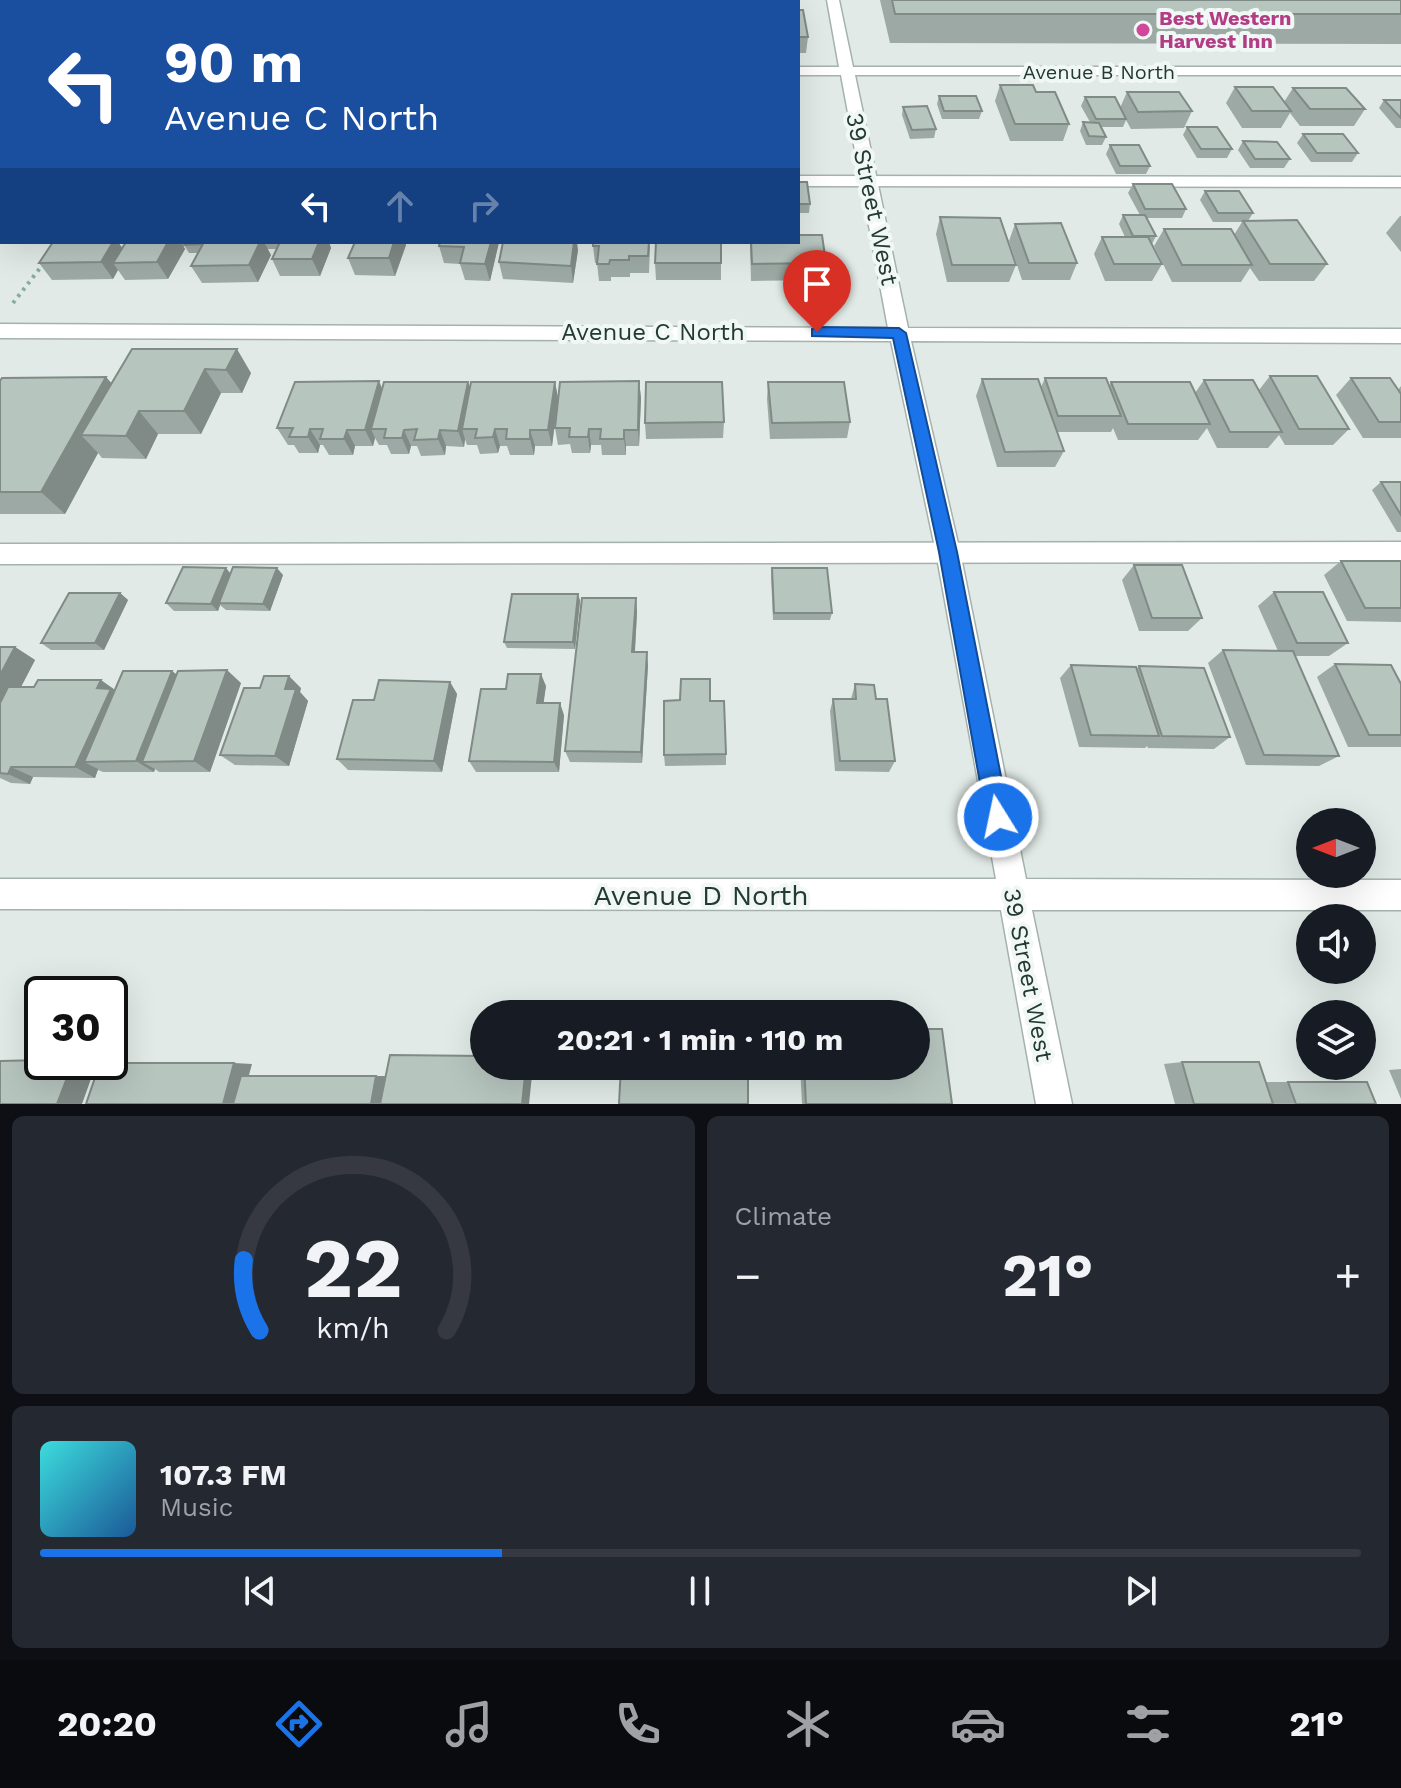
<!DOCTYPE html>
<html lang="en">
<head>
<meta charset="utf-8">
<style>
	:root { --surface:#171b24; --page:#242831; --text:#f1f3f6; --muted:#9ea1a6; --line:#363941; --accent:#1a73e8 }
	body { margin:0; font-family:"Work Sans",sans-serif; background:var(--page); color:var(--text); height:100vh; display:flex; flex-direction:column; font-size:30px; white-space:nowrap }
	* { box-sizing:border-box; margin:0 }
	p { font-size:26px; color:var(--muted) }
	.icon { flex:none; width:44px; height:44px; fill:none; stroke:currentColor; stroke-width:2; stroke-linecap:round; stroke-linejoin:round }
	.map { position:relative; height:1104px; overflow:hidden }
	.drawer { display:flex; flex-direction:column; gap:12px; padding:12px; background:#0d0f14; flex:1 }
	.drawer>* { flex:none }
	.guide { position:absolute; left:0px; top:0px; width:800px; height:244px; box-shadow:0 8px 32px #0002; background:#1a4fa0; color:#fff; overflow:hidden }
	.needle { width:52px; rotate:270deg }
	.tools { position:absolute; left:1296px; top:808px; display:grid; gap:16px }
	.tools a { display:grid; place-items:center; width:80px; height:80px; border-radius:50%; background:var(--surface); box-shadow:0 8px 32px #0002; font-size:40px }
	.speed { position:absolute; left:24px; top:976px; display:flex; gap:16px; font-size:40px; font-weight:700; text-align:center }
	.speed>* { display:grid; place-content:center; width:104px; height:104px; border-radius:50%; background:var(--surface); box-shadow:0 8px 32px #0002; line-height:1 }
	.speed .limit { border:4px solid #111; border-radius:12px; background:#fff; color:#111 }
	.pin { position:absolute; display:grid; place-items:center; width:68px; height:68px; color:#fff; margin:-82px -34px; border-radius:50% 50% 50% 0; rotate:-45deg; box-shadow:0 0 8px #0007 }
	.pin .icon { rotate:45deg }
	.me { position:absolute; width:88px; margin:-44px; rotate:350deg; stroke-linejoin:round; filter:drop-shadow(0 0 6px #0008) }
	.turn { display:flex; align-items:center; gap:28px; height:168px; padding:0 32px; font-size:36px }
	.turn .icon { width:104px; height:104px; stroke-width:2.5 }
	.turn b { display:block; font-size:56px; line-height:68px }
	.lanes { display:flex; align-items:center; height:76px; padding:0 32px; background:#0003; justify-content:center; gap:40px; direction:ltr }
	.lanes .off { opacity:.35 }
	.big { font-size:60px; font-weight:700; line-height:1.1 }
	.drawer .card { flex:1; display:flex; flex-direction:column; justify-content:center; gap:12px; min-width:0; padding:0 28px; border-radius:12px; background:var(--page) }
	.drawer .dial { align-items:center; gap:0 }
	.dial svg { height:208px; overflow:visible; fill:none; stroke:var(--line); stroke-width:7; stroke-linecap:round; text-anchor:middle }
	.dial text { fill:var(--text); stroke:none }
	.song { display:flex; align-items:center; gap:24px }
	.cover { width:96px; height:96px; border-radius:12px; background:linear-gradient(135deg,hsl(180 70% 55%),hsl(210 70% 35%)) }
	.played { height:8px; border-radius:4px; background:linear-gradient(90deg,var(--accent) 35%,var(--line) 35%) }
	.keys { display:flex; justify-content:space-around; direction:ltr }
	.heat { display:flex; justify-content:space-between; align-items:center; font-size:44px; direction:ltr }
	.drawer .tiles { flex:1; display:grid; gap:12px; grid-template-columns:1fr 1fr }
	.card:last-child { grid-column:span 2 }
	.trip { position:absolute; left:470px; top:1000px; width:460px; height:80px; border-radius:40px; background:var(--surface); box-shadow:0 8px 32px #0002; font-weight:700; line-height:80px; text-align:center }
	.dock { display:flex; height:128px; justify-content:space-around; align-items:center; background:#090b0e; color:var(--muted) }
	.dock .icon { width:56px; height:56px }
	.dock .selected { color:var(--accent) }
	.dock b { font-size:36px; color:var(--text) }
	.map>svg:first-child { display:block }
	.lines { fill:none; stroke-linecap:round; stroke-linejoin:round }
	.service-casing { stroke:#a4b2ad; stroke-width:3 }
	.minor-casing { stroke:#a4b2ad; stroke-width:3 }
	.path { stroke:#84ac9f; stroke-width:4; stroke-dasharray:3 5; stroke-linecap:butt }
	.service { fill:#fff; fill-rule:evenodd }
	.minor { fill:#fff; fill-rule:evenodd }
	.wall { fill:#9da9a4 }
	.shaded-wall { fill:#808a86 }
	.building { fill:#b7c5bf; stroke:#808a86; stroke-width:2 }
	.route { fill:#1a73e8; stroke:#114b97; stroke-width:2 }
	.hotel-dot { fill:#d1479c; stroke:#f1f7f4; stroke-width:3 }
	.labels { text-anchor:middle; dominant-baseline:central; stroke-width:8; stroke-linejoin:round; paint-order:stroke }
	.far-hotel-label { font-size:20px; font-weight:bold; fill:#b23c85; stroke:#f1f7f4; text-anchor:start }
	.far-street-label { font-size:20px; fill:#233a33; stroke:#f1f7f4 }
	.street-label { font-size:24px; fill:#233a33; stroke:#f1f7f4 }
	.near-street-label { font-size:28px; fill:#233a33; stroke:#f1f7f4 }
</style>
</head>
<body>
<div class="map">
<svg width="1401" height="1104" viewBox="0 0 1401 1104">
	<rect width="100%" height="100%" fill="#e1eae6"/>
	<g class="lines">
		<defs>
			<path id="service" d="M798,176L1401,177V187L798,186Z
				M1401,542V562L0,564V544Z"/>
			<path id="minor" d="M827,0H839L853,67H1401V75H855L908,328L1401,329V343L911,341L960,552L1026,879L1401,880V910H1032L1072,1104H1036L1001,910L0,909V879H996L936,552L891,341L0,338V324L888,328L841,75H798V67H839Z
				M0,54H2L0,63Z"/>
		</defs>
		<use href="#service" class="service-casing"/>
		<use href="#minor" class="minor-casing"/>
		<path class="path" d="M13,303L44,263"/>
		<use href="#service" class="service"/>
		<use href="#minor" class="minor"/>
	</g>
	<path class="wall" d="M880,0H1401V44L890,43Z
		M798,10L808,37L806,53H798Z
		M1000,85L1036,92L1069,124L1063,141H1010L995,101Z
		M1235,87L1284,102L1293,88L1365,109L1354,126H1300L1290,113L1281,128H1242L1226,103Z
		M1127,92L1192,111L1184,128L1131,129L1126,120L1123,127H1101L1106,137L1102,145H1086L1080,131L1083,122H1090L1081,106L1085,97L1120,108Z
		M939,96L982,111L979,119H942L937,104Z
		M1384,100H1401V128H1396L1379,108Z
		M903,107L936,129L934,138L910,139L902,115Z
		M1187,127L1232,149L1227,158H1197L1183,135Z
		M1303,134L1358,153L1352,162H1311L1297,143Z
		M1243,141L1290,159L1284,168H1250L1238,150Z
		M1110,145L1150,166L1146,174H1116L1106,154Z
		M798,182L810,204L809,213H798Z
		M1133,184L1186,209L1182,218H1147L1156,236L1152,244L1162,264L1152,281H1105L1094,254L1102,237H1125L1119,224L1123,215H1140L1128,193Z
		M1205,191L1253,213L1248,221L1327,264L1314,281H1259L1250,268L1241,282H1172L1154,246L1164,229L1234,235L1242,222H1213L1200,200Z
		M1400,216H1401V252L1386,233Z
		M940,217L1016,265L1009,282H947L936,234Z
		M1015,224L1077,263L1070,280H1022L1009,241Z
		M53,242H118L122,248L126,242H181L185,249L168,279L125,280L118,270L113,279L52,280L39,263Z
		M185,242H329L331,248L320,276H280L272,259L276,249H267L271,255L258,282L202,283L191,266L198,253H189L184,245Z
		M499,242L490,281L465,280L460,264L444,263L439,246Z
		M750,242H798L826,263L823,280L751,281Z
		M406,245L395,276L355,275L348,258Z
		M593,246H650L649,273H630V277H611V281H599L597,263H595Z
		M578,250L573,283L503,279L499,262Z
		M655,263H721V280H656Z
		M132,349L251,373L242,393H221L201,434H158L146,459L102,458L98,453L65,514H0V381L106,377L111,383Z
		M1270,376L1349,429L1333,445H1285L1279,435L1268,448H1217L1207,428L1198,440H1118L1113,428L1111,432H1057L1064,451L1055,467H997L976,396L982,379L1041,387L1045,378L1109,386L1111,382L1195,393L1204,380L1259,390Z
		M1351,378L1398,390L1401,386V438H1363L1336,395Z
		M639,381L641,398L639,446H626V455H602L601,445H591L590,453H572L570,444L558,445L555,428Z
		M555,382L558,398L552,446H535L534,455H510L507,446H500L498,453L480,454L477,445H467L465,439L464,447L446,446L445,455L421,456L417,446H411L409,454H391L387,445H379L375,438L373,446H355L353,455H329L323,445H320L318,453H299L294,445H288L277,428L382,389L470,387Z
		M768,382L850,422L847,438L770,439L767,399Z
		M724,422L723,438L646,439L645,423Z
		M1381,482H1401V532H1397L1372,490Z
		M1341,561L1401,562V622L1347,621L1324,575Z
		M1134,565L1202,618L1188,631H1139L1122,580Z
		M226,568L231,574L283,575L270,611L226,610L220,605L218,611H174L166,603Z
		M772,568L832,613L830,620H773L771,576Z
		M1274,592L1348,643L1329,656H1295L1339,756L1319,766L1246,765L1208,663L1223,650L1278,651L1258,606Z
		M120,593L128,600L104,650H51L41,643Z
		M578,594L580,601L575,649L507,648L504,642Z
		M636,598L637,612L635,652L648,665L642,763L570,762L565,751Z
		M0,647H15L35,660L21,687L114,690L177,674L241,683L210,772H159L155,769L154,772H103L98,770L95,778L33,777L30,784L11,783L0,778Z
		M1335,664L1401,684V747H1348L1317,677Z
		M1071,665L1136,669L1139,666L1230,737L1214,749L1148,748L1147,746L1145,748L1079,747L1060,678Z
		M450,682L457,694L442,772L348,770L337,759L374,700Z
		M855,684L876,699L895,761L889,772L835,771L830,711L833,699H851Z
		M546,686L543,703L564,715L559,772H476L469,761L506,689Z
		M301,688L300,692L308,701L289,766L235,765L220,755Z
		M710,701L726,754V765L665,766L664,755Z
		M1182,1062L1266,1082H1288L1376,1104H1175L1164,1064Z
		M800,1066H916L952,1104H802Z
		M1401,1069V1099L1389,1070Z"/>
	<path class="shaded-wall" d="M113,242H118L127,255L113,263L118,270L113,279L101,262Z
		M168,242H181L185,249L168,279L157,262Z
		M260,242H264L271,255L258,282L249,265Z
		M319,242H329L331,248L320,276L312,259Z
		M394,242H405L406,245L395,276L389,258Z
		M491,242H499L490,281L485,264Z
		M574,242H577L578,250L573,283L571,266Z
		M237,349L251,373L242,393L226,370Z
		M205,369L221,393L201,434L184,411Z
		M106,377L126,400L81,435L98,453L65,514L41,492Z
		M379,381L386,398L371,429L375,438L373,446L365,430Z
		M639,381L641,398L639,446L638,430Z
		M468,382L474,398L462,429L465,439L464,447L458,431Z
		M555,382L558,398L552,446L548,430Z
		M139,411L158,434L146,459L126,436Z
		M310,429L320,445L318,453L308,437Z
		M495,429L500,446L498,453L493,437Z
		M589,429L591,445L590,453L588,437Z
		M347,430L355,446L353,455L344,439Z
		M404,430L411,446L409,454L402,438Z
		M440,430L446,446L445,455L438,439Z
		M530,430L535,446L534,455L530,439Z
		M624,430L626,446V455L624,439Z
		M226,568L232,576L219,603L220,605L218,611L211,604Z
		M277,568L283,575L270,611L263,604Z
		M120,593L128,600L104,650L95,643Z
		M578,594L580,601L575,649L573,642Z
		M636,598L637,612L634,665L632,652Z
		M15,647L35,660L0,727V675Z
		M647,652L648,665L642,763L641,752Z
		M227,670L241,683L210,772L194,761Z
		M172,671L188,683L142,762L155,769L154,772L136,761Z
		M541,674L546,686L542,714L537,703Z
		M289,676L301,688L300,692L308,701L289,766L275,756L285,689Z
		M101,680L118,692L84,762L98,769L95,778L75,767L97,688Z
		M450,682L457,694L442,772L434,761Z
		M560,703L564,715L559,772L554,762Z
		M11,767L33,777L30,784L8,774Z
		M73,1062H97L82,1104H57Z
		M234,1063L252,1064L241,1104H223Z
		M526,1066H533L529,1104H522Z
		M376,1076H389L384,1104H371Z"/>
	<path class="building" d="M264,0H289L287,2H262Z
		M303,0H323L322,2H302Z
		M453,0H475V2H452Z
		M892,0H1401V14H895Z
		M798,10H803L808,37H798Z
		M1000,85H1033L1036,92H1055L1069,124H1015Z
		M1235,87H1273L1291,111H1252Z
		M1293,88H1346L1365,109H1310Z
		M1127,92H1179L1192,111L1138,112Z
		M939,96H976L982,111H944Z
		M1085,97H1115L1126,119H1096Z
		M1384,100H1401V118Z
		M927,106L936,129L912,130L903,107Z
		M1083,122L1099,123L1106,137L1089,136Z
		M1187,127H1217L1232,149H1201Z
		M1303,134H1343L1358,153H1317Z
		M1243,141L1277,142L1290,159H1255Z
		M1110,145H1139L1150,166H1120Z
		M798,182H807L810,204H798Z
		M1133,184H1172L1186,209H1145Z
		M1205,191H1239L1253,213H1218Z
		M1123,215H1145L1156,236H1133Z
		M940,217L1000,218L1016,265H952Z
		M1297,220L1327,264H1270L1243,221Z
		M1061,223L1077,263H1029L1015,224Z
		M1164,229H1231L1252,265H1182Z
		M798,235H822L826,263L752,264L751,242H798Z
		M1102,237H1148L1162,264H1114Z
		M53,242H113L101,262L39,263Z
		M126,242H168L157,262L113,263Z
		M185,242H204L202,244L184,245Z
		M204,242H260L249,265L191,266Z
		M280,242H319L312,259H272Z
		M355,242H394L389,258H348Z
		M440,242H491L485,264L460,263L464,247L439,246Z
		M503,242H574L571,266L499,262Z
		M593,242H649L648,256H629V260H610L609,264H597L599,246H593Z
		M656,242H721V263H655Z
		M132,349H237L226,370L205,369L184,411H139L126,436L81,435Z
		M1270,376H1317L1349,429H1299Z
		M106,377L41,492H0V381L2,378Z
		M1045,378H1106L1121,416H1058Z
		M1351,378H1390L1401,394V422H1379Z
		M982,379H1038L1064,451L1005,452Z
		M1204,380H1253L1282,432H1230Z
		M379,381L365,430H347L344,439H320L323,429H310L308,437H289L293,428H277L295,382Z
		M639,381L638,430H624V439H600L601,429H589L588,437H569L570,428H555L560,382Z
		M384,382H468L458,431L440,430L438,439L414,440L417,429L404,430L402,438H384L386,429H371Z
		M471,382H555L548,430H530V439H506L507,429H495L493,437L475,438L477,429H462Z
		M646,382H722L724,422L645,423Z
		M768,382H844L850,422L772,423Z
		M1111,382H1190L1210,424H1128Z
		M1381,482H1401V515Z
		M1341,561H1401V608H1365Z
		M1134,565H1182L1202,618H1152Z
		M183,567L226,568L211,604L166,603Z
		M233,567L277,568L263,604L219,603Z
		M772,568H827L832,613H774Z
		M1274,592H1323L1348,643H1297Z
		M69,593H120L95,643H41Z
		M512,594H578L573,642H504Z
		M582,598H636L632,652H647L641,752L565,751Z
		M0,647H15L0,675Z
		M1223,650L1293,651L1339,756L1264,755Z
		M1335,664L1391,665L1401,684V735H1369Z
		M1071,665L1136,667L1159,736L1091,735Z
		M1139,666L1204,668L1230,737L1162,736Z
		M227,670L194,761L142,762L178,671Z
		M123,671H172L136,761L84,762Z
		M508,674H541L537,703H560L554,762L469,761L481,689H506Z
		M264,676H289L285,689H296L275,756L220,755L244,688H260Z
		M681,679H710V701H724L726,754L664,755V701L680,700Z
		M38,680H101L97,688L111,689L75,767H11L8,774L0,773V703L8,687H34Z
		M379,680L450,682L434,761L337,759L353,700H374Z
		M855,684L874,685L876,699H887L895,761H840L833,699H856Z
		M916,1029H942L952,1104H806L804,1066H916Z
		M390,1055L484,1056V1066H526L522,1104H380Z
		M42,1060V1062H73L57,1104H0V1061Z
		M1182,1062H1259L1273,1104H1194Z
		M100,1063H234L223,1104H86Z
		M621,1066H748V1104H619Z
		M241,1076H376L371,1104H233Z
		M1288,1082H1367L1376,1104H1296Z"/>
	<path class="route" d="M817,327L899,328L906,333L957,552L1009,817L1005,825L998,828L990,825L986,817L939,552L893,338L812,336V329Z"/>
	<circle class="hotel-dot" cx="1143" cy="30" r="8"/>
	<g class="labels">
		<g class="far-hotel-label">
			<text x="1159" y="18">Best Western<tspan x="1159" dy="23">Harvest Inn</tspan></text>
		</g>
		<g class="far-street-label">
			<text x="1099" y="72">Avenue B North</text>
		</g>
		<g class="street-label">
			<text transform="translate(872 199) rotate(78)">39 Street West</text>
			<text x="653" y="332">Avenue C North</text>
			<text transform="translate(1028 975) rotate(79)">39 Street West</text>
		</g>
		<g class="near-street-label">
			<text x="701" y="895">Avenue D North</text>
		</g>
	</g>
</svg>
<div class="tools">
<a><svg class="needle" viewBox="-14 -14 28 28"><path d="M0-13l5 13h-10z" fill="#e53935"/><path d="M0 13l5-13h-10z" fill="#9ea1a6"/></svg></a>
<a><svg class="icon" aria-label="sound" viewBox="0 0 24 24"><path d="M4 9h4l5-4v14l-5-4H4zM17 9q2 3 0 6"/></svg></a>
<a><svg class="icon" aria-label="layers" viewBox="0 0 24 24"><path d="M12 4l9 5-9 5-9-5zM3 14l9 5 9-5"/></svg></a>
</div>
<div class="speed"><div class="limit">30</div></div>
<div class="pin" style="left:817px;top:332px;background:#d93025"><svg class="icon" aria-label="arrive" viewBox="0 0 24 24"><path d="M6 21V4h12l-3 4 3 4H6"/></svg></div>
<svg class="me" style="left:998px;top:817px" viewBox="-20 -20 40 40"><circle r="17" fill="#1a73e8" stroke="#fff" stroke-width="3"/><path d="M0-11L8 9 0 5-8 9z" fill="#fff"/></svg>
<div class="trip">20:21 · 1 min · 110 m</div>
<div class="guide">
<div class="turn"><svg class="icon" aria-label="left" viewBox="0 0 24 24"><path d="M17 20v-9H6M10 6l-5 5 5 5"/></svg><div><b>90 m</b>Avenue C North</div></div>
<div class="lanes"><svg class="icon" aria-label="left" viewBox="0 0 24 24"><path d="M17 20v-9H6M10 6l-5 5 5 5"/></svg><svg class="icon off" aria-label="ahead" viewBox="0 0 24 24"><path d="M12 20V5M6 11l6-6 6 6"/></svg><svg class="icon off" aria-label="right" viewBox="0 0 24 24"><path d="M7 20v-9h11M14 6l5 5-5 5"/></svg></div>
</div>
</div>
<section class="drawer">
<div class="tiles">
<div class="card dial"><svg viewBox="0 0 100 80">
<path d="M14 69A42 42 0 1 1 86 69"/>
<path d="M14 69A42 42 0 0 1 8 42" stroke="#1a73e8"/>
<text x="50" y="56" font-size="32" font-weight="700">22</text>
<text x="50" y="72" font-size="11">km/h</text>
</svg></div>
<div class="card"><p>Climate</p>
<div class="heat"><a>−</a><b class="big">21°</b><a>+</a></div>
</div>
<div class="card">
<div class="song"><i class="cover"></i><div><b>107.3 FM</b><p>Music</p></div></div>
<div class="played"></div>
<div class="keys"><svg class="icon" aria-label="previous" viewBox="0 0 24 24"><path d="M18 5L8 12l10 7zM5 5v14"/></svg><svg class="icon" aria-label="pause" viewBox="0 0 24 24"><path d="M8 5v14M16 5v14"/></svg><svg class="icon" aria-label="next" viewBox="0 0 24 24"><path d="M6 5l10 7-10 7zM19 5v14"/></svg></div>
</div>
</div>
</section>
<nav class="dock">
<b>20:20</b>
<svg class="icon selected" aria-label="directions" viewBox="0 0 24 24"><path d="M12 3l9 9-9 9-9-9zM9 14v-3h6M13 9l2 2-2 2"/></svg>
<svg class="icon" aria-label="music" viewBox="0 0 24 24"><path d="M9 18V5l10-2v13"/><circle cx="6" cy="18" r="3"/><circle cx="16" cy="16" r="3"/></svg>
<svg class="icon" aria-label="phone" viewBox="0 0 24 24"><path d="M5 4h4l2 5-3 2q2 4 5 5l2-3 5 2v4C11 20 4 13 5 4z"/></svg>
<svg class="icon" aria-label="climate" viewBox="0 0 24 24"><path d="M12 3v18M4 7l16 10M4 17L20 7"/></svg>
<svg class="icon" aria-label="car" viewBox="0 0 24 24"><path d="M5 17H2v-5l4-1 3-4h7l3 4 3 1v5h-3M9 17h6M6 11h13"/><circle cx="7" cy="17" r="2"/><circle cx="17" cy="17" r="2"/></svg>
<svg class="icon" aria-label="filters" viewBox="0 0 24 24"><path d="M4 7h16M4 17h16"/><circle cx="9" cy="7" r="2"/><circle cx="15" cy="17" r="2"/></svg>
<b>21°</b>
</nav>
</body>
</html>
